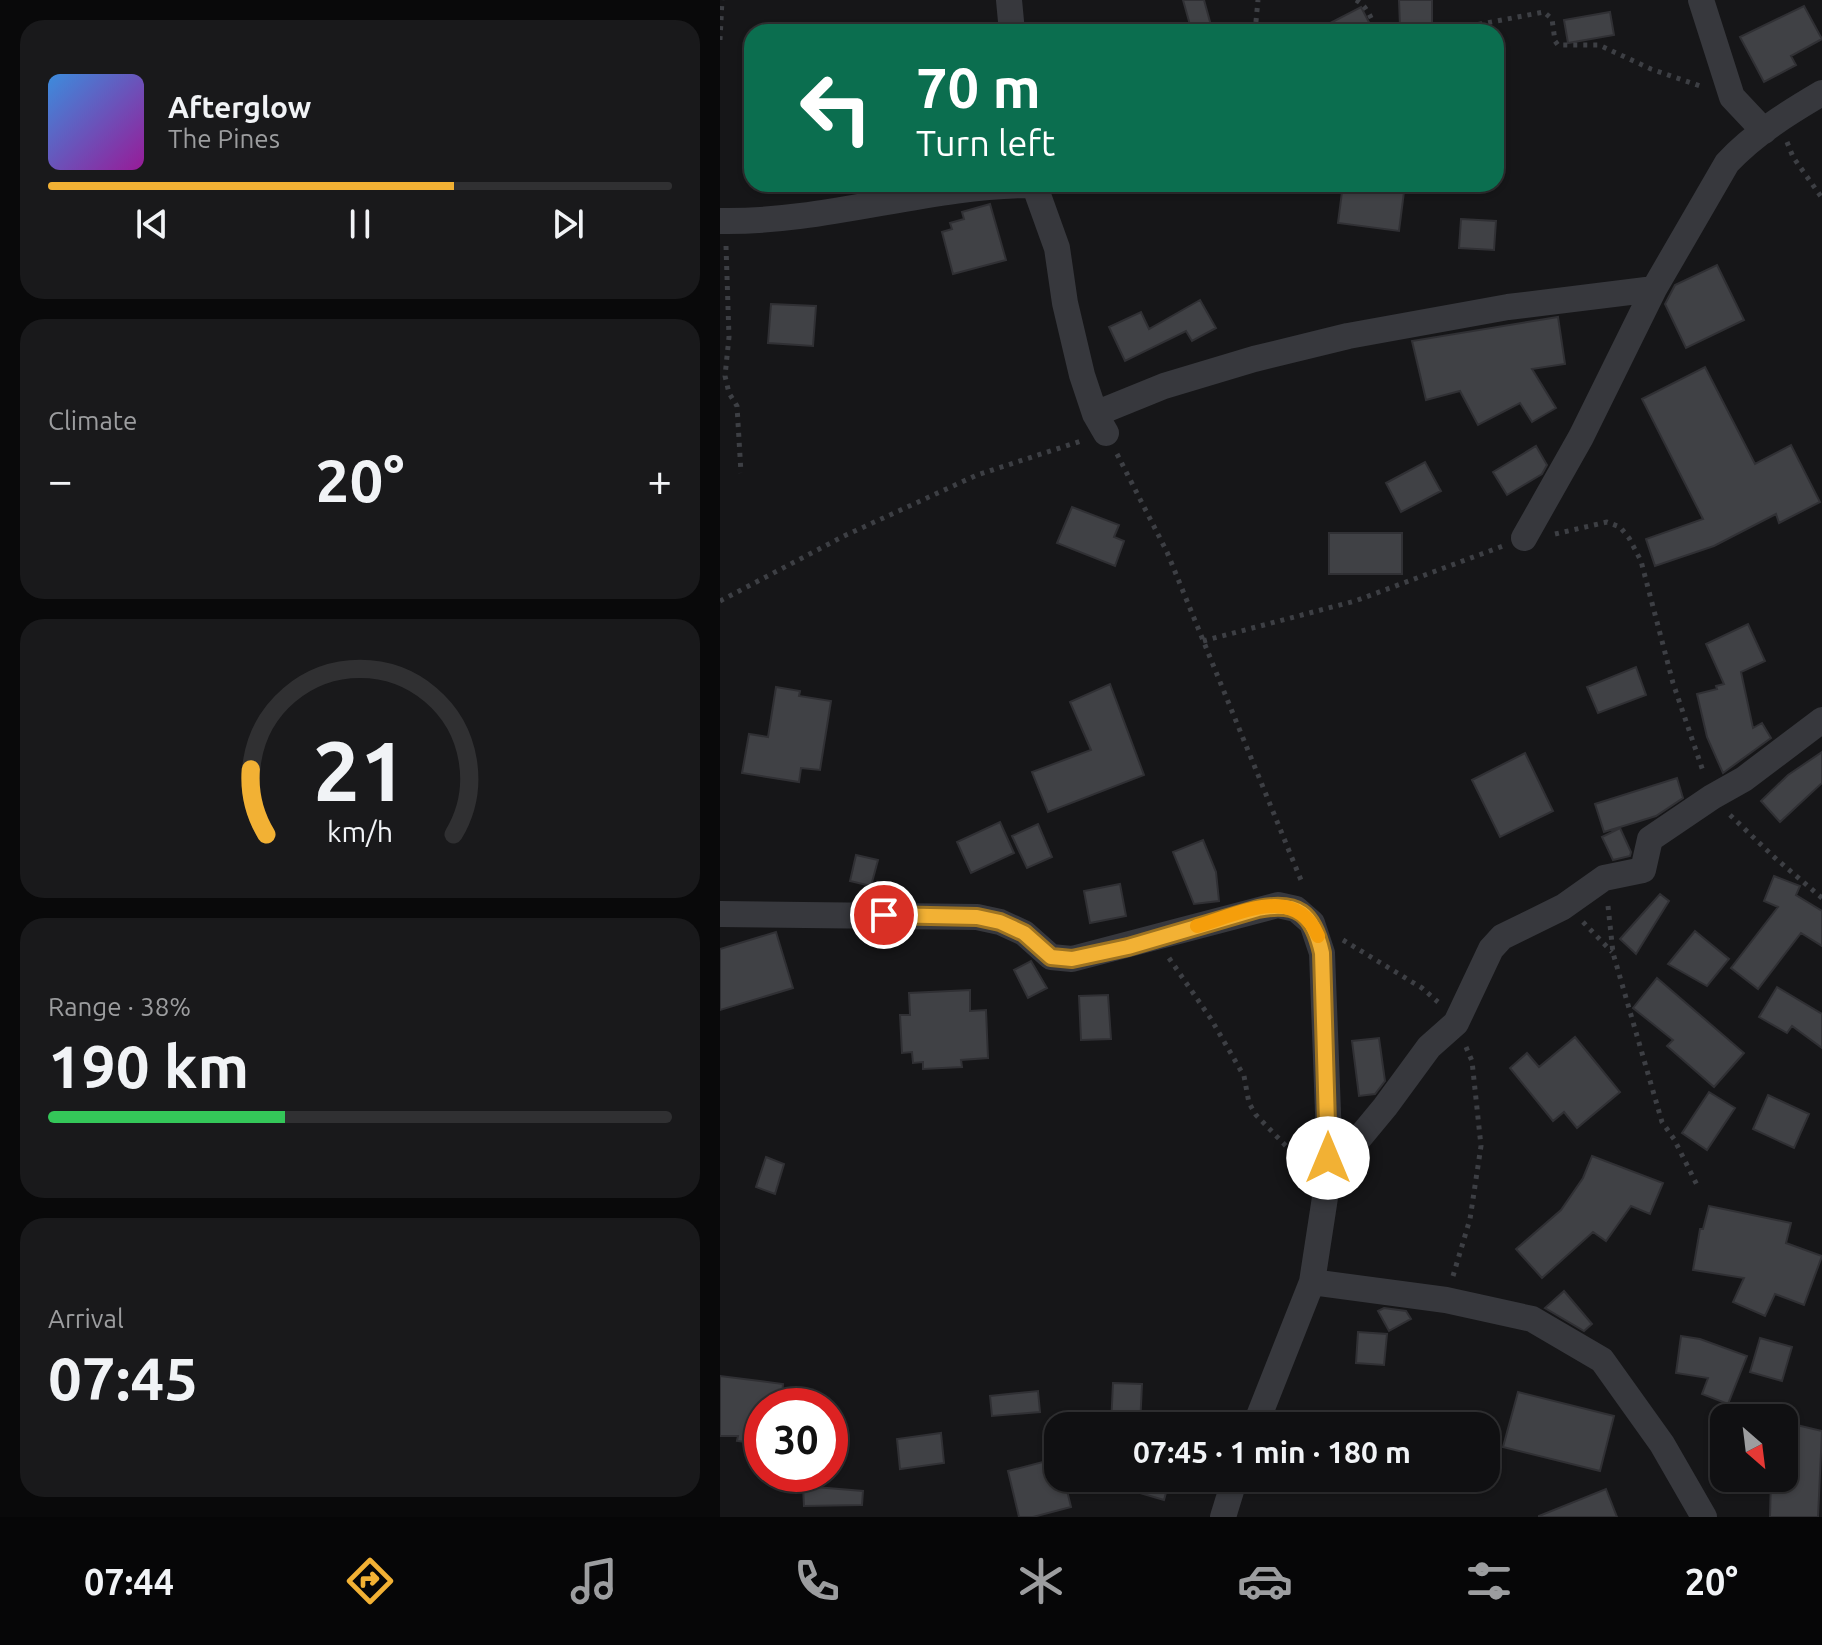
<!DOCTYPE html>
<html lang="en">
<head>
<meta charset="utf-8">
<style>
	:root { --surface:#101012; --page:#19191b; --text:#f1f3f6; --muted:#9c9d9f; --line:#303032; --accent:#f2b134 }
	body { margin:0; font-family:Ubuntu,sans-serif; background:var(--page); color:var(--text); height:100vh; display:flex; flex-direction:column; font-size:30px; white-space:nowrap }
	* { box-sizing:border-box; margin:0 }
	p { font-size:26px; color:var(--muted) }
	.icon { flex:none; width:44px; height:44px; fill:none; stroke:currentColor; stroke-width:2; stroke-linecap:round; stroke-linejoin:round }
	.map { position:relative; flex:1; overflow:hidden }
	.sheet { display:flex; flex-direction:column; gap:20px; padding:20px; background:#09090a; width:720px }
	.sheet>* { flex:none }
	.hud { position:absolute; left:24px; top:24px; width:760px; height:168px; border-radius:24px; box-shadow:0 2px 6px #0004,0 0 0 2px var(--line); background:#0b6e4f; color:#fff; overflow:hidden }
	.needle { width:52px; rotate:152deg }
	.buttons { position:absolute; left:990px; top:1404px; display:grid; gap:16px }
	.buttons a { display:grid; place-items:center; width:88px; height:88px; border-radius:16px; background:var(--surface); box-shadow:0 2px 6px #0004,0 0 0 2px var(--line); font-size:40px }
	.speed { position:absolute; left:24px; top:1388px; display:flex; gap:16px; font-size:40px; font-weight:700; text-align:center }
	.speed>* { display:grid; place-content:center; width:104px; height:104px; border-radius:50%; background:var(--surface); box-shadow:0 2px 6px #0004,0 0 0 2px var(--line); line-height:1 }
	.speed .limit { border:12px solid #d22; background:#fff; color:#111 }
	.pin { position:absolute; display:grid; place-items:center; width:68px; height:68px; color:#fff; margin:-34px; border:4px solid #fff; border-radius:50%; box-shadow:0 2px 8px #0007 }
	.me { position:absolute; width:88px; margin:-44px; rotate:0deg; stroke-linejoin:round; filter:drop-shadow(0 0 6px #0008) }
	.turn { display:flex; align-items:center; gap:28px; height:168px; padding:0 40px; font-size:36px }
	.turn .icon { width:104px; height:104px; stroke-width:2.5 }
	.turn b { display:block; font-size:56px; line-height:68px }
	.big { font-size:60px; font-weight:700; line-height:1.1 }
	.sheet .tile { flex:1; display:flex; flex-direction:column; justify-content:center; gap:12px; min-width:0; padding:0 28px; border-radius:24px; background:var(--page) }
	.sheet .dial { align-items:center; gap:0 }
	.dial svg { height:208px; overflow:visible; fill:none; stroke:var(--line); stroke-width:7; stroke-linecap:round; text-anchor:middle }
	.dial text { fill:var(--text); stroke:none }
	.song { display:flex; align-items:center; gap:24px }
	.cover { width:96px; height:96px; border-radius:12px; background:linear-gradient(135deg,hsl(210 70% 55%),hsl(300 70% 35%)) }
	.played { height:8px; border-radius:4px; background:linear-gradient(90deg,var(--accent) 65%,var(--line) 65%) }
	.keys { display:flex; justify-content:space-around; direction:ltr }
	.heat { display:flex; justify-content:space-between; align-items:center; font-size:44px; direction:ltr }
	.charge { height:12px; border-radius:6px; background:linear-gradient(90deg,#34c759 38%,var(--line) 0) }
	.trip { position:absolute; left:324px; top:1412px; width:456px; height:80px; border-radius:24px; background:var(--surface); box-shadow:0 2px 6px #0004,0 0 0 2px var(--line); font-weight:700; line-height:80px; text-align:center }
	.tabs { display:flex; height:128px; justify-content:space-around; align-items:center; background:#060607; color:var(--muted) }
	.tabs .icon { width:56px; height:56px }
	.tabs .active { color:var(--accent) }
	.tabs b { font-size:36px; color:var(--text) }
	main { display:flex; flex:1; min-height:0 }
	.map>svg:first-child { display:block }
	.building { fill:#404145; stroke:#303034; stroke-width:2 }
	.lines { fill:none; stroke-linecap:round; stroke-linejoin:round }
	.path { stroke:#3d3f44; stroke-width:5; stroke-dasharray:4 6; stroke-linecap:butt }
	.minor { stroke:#37383d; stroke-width:26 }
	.route-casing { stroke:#9d7322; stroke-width:20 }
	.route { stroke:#f2b134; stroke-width:14 }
	.slow { stroke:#f59e0b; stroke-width:14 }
</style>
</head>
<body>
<main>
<section class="sheet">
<div class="tile">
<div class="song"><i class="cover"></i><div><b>Afterglow</b><p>The Pines</p></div></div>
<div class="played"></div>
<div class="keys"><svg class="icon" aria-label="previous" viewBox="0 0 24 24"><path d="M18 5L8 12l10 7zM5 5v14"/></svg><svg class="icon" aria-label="pause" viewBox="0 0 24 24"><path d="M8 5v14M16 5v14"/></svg><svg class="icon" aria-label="next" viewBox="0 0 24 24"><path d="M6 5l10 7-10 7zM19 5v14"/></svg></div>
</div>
<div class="tile"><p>Climate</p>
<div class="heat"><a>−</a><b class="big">20°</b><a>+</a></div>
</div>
<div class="tile dial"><svg viewBox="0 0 100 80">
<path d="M14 69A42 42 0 1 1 86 69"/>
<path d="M14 69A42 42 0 0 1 8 44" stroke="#f2b134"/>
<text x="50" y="56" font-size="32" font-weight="700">21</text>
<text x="50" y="72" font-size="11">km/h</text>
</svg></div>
<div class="tile"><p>Range · 38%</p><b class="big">190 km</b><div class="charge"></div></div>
<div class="tile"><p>Arrival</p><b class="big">07:45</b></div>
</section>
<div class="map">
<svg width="1102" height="1517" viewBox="0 0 1102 1517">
	<rect width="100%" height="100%" fill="#161618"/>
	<path class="building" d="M463,0H484L492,29L472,32Z
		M679,0H712V25L680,26Z
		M1084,6L1102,39L1071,56L1076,65L1044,82L1020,37Z
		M641,7L654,32H593Z
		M890,12L894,35L848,43L844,20Z
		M623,184H685L679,231L618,223Z
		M270,204L286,260L233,274L222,232L232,229L230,223L244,219L242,212Z
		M741,219L776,221L774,250L739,248Z
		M997,265L1024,320L966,348L945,304L955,285Z
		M480,300L496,328L472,341L466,331L405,361L389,327L421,312L429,329Z
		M51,304L96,306L93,346L48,343Z
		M838,317L845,364L812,369L836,408L812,422L800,403L758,425L740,391L706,400L692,341Z
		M985,367L1035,464L1071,445L1100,502L1059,523L1056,514L994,546L935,566L926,539L983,519L922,399Z
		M816,446L827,465L822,474L787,495L773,472Z
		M705,462L721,491L681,512L666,483Z
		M352,507L399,525L394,537L404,541L395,566L337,543Z
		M609,533H682V574H609Z
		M1028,624L1045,661L1021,672L1033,728L1042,723L1051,738L1003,773L987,737L977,694L997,689L996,686L1004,684L986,644Z
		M916,667L926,695L878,713L867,687Z
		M390,684L424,775L328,812L312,772L371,750L350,702Z
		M56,687L80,691L79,696L111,701L100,770L81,768L79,782L22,773L29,734L48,737Z
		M1102,752V783L1060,822L1041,801L1068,775Z
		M805,753L833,811L780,837L752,780Z
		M957,778L963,798L936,816L884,832L875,804Z
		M280,822L294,853L251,873L237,842Z
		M318,824L332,857L307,868L292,836Z
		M900,828L911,852L910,856L893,860L882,837Z
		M483,840L496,872L499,901L474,904L453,852Z
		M136,855L158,860L151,886L130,881Z
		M1054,876L1080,886L1076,895L1102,911V946L1081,933L1038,989L1011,968L1058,907L1044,901Z
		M400,884L406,916L370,923L364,891Z
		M940,894L949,901L916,954L900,939Z
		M975,931L1009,959L987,986L948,964Z
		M56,932L73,988L0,1010V949Z
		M311,961L327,988L308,998L294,970Z
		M937,978L1024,1053L994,1087L947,1046L953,1040L913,1008Z
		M1057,987L1102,1014V1048L1072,1026L1067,1033L1039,1017Z
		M250,990V1011L266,1010L268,1058L241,1060L242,1067L203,1069V1062L193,1063L192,1052L182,1053L180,1015H190L189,993Z
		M388,995L391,1039L361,1040L359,996Z
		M855,1037L900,1092L857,1128L844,1112L833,1121L790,1068L807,1053L819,1067Z
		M659,1038L665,1081L655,1094L639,1096L632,1041Z
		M989,1092L1015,1108L987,1150L962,1133Z
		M1048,1095L1089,1114L1074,1148L1033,1129Z
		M872,1156L943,1183L930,1214L911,1206L886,1241L873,1232L822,1278L796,1249L841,1210L863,1178Z
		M46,1157L64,1164L55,1194L36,1187Z
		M989,1206L1071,1223L1066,1243L1102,1256L1084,1305L1055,1294L1045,1316L1013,1302L1024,1278L973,1270L980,1229H983Z
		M844,1291L872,1324L864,1331L825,1308Z
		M664,1308L686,1311L691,1319L669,1331L658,1311Z
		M638,1332L667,1334L664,1365L636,1363Z
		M961,1336L980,1339L1027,1356L1008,1404L982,1394L988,1378L956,1373Z
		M1040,1338L1072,1347L1062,1381L1030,1372Z
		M0,1376L63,1384L61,1406H42V1444L17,1441L18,1436H0Z
		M393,1383L422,1384L420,1426H391Z
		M318,1391L320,1412L272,1416L270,1396Z
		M798,1392L894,1416L880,1471L783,1447Z
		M1064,1422L1102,1431L1098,1517H1050L1051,1478H1064Z
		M221,1433L224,1463L180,1469L177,1439Z
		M338,1458V1478H344L351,1507L313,1517H299L288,1471Z
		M390,1478H450L444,1500L389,1484Z
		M83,1486L143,1491L142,1505L84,1506Z
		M886,1489L897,1517H819V1516Z"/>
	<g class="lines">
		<path class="path" d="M636,0C650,8 650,21 660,32
			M535,32L538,0
			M719,32L824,12L832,19L835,41L838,45H879L931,69L983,87
			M0,40L2,0
			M1067,142L1073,157L1102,198
			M6,246L9,337L5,376L9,393L17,406L21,473
			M397,454L447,552L583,885
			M835,534L887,522L900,527L909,538L921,561L953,683L984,774
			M0,601L124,536L257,475L361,441
			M483,641L635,601L783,546
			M1010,815L1054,857L1102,898
			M888,906L893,953L942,1122L954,1139L977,1185
			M863,922L892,952
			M623,940L702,988L718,1002
			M449,958L491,1019L524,1076L529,1103L536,1115L566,1146L584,1159
			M733,1276L750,1219L761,1146L752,1061L746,1047"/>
		<path class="minor" d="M289,0L292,32
			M981,0L1012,97L1044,131
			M314,184L337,248L345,303L362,375L375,414L386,433
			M0,221C106,223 208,185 314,185
			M375,414L444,386L534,359L628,336L788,307L934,289
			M804,538L861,437L934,289L1007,163C1034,134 1068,113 1102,93
			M0,914L257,917L280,922L304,933L331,957L352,959L558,905L576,909L592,923L602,953L609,1139L606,1191L592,1282L535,1426
			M607,1177L665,1107L709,1047L736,1023L771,949L782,937L843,907L884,878L923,870L930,839L992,797L1024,779L1102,720
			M592,1282L726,1300L812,1319L882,1360L942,1444L984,1517
			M503,1517L515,1478"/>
	</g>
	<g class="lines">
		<defs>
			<path id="route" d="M164,915L257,917L280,922L304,933L331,957L352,959L408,947L538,909C578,901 593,913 602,953L608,1158"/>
		</defs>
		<use href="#route" class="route-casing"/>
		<use href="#route" class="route"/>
		<path class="slow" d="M477,926C519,914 575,883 598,936"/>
	</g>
</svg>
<div class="buttons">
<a><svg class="needle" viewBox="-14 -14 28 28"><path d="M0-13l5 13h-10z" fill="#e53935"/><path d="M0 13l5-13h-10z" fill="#9c9d9f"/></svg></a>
</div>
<div class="speed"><div class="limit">30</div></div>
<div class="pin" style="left:164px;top:915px;background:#d93025"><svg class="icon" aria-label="arrive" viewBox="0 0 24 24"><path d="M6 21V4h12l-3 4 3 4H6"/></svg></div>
<svg class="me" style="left:608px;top:1158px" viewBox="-20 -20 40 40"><circle r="19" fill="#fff"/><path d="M0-13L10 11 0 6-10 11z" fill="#f2b134"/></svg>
<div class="trip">07:45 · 1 min · 180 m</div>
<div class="hud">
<div class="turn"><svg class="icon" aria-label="left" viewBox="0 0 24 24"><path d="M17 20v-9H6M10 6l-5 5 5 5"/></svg><div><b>70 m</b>Turn left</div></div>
</div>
</div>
</main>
<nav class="tabs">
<b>07:44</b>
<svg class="icon active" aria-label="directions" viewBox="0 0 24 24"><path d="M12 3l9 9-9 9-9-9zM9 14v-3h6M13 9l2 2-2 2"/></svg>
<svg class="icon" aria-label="music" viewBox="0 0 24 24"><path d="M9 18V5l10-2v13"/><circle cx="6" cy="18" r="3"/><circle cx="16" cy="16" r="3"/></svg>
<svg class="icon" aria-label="phone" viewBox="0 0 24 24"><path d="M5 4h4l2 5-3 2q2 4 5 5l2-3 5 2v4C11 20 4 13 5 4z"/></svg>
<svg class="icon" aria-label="climate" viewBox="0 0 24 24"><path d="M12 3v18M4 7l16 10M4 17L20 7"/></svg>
<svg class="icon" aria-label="car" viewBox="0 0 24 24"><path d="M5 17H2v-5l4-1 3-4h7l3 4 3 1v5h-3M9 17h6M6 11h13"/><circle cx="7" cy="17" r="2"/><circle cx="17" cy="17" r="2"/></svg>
<svg class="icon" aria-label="filters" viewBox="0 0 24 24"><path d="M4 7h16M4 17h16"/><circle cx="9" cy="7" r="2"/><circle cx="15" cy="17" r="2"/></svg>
<b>20°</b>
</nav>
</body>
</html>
